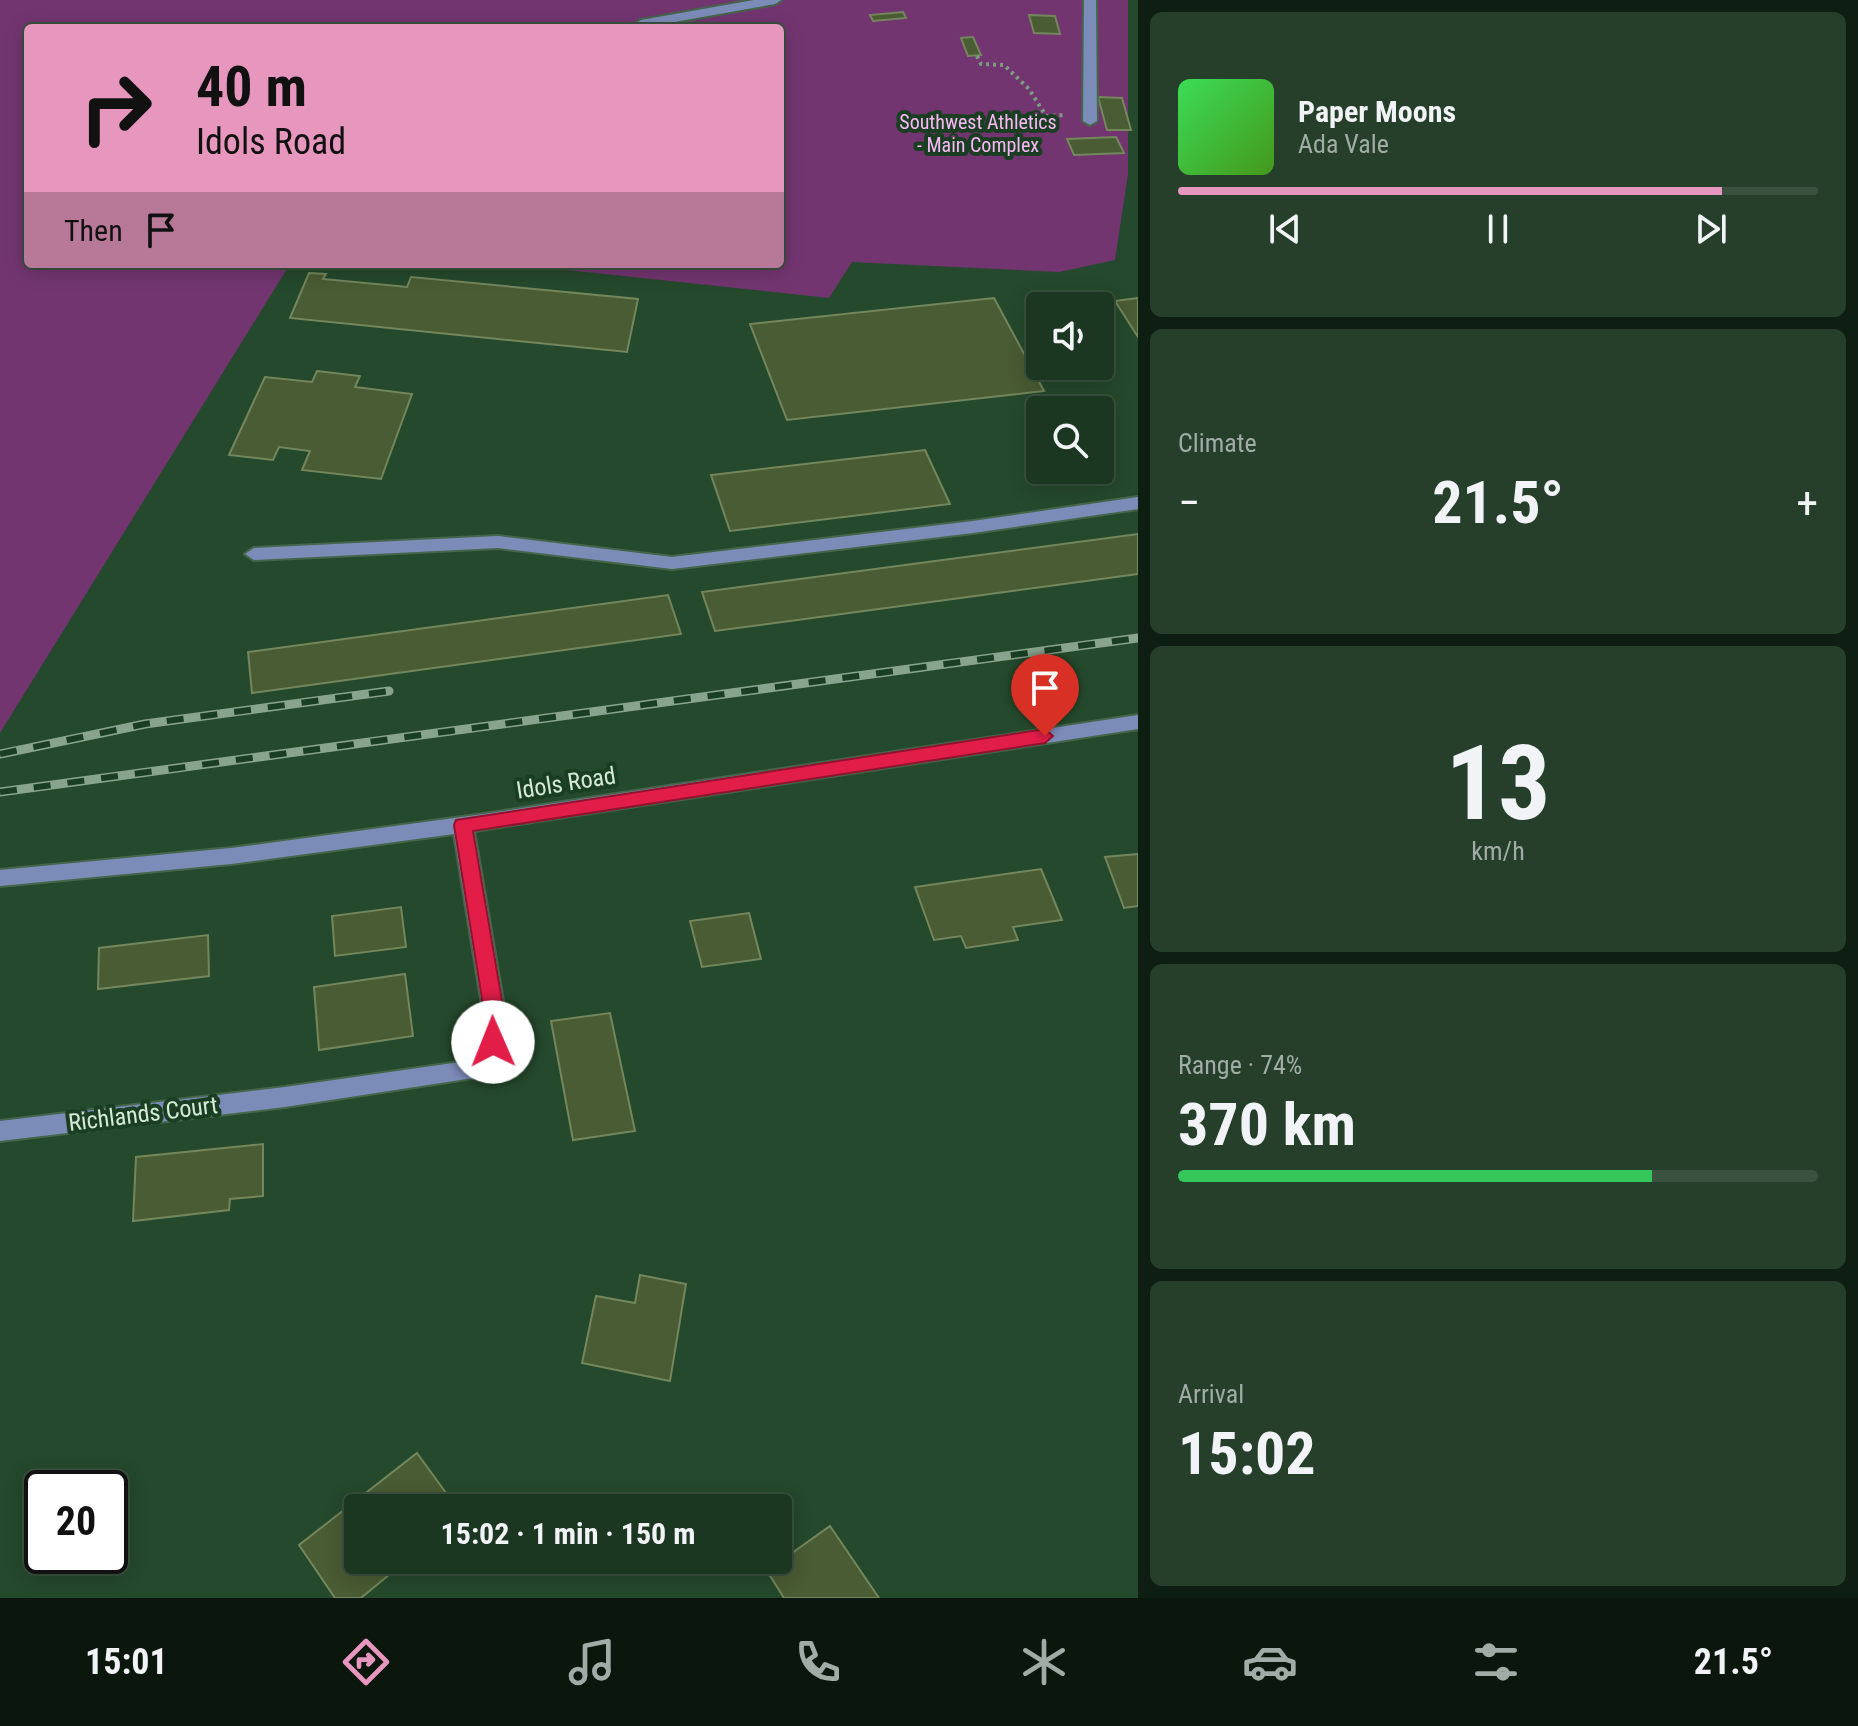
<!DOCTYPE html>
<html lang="en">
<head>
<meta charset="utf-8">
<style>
	:root { --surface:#1c3721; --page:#253f2a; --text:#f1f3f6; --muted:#a0aca5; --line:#3a513f; --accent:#e797bd }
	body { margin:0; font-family:"Roboto Condensed",sans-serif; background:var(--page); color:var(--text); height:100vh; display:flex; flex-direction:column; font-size:30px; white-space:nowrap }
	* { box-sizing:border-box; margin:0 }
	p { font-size:26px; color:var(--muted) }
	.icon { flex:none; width:44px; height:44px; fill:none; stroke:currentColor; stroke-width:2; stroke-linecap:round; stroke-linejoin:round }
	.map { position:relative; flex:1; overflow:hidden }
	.details { display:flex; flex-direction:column; gap:12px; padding:12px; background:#0f1e12; width:720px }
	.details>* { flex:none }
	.banner { position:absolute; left:24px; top:24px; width:760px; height:244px; border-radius:8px; box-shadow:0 4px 20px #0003,0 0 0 2px var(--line); background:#e797bd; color:#111; overflow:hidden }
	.controls { position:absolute; left:1026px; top:292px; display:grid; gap:16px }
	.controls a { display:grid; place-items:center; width:88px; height:88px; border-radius:8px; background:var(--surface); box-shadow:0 4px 20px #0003,0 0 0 2px var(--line); font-size:40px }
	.speed { position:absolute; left:24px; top:1470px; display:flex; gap:16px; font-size:40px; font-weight:700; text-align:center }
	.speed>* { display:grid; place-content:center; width:104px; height:104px; border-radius:50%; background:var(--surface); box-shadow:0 4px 20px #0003,0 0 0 2px var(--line); line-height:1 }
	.speed .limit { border:4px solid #111; border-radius:12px; background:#fff; color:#111 }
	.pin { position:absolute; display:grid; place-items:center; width:68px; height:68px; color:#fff; margin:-82px -34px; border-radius:50% 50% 50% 0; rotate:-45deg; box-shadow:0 0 8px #0007 }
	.pin .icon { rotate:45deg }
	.me { position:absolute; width:88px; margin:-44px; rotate:359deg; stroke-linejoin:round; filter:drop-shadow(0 0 6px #0008) }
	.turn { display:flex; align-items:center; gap:28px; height:168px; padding:0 40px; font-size:36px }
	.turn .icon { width:104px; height:104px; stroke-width:2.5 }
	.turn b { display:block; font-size:56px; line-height:68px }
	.then { display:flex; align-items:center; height:76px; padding:0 40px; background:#0003; gap:16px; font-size:30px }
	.big { font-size:60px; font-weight:700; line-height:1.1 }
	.details .widget { flex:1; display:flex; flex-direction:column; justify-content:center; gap:12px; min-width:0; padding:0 28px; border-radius:12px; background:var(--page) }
	.details .dial { align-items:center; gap:0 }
	.dial b { font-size:104px; line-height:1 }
	.song { display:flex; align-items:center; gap:24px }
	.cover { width:96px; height:96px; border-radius:12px; background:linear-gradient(135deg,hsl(130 70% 55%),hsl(100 70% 35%)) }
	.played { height:8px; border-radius:4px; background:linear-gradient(90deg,var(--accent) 85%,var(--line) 85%) }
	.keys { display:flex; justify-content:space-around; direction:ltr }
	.heat { display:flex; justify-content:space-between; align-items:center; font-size:44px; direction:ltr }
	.charge { height:12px; border-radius:6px; background:linear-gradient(90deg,#34c759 74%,var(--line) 0) }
	.trip { position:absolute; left:344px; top:1494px; width:448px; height:80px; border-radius:8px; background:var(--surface); box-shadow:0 4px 20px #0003,0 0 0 2px var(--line); font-weight:700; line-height:80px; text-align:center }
	.tabs { display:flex; height:128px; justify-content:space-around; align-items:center; background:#0b160d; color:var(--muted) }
	.tabs .icon { width:56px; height:56px }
	.tabs .active { color:var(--accent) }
	.tabs b { font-size:36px; color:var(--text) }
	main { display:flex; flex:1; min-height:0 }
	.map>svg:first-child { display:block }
	.green { fill:#723570 }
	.building { fill:#4a5c33; stroke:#73865c; stroke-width:2 }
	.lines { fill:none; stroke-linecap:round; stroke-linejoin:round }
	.minor-casing { stroke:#45664b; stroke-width:4 }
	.path { stroke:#7e9a82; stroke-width:4; stroke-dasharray:3 4; stroke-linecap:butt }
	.minor { fill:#7c8cb9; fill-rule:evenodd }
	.rail-casing { stroke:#88a48d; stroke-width:9 }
	.rail { stroke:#1a3e21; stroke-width:6; stroke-dasharray:17; stroke-linecap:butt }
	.route { fill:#e11d48; stroke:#92132f; stroke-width:2 }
	.labels { text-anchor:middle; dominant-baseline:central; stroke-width:8; stroke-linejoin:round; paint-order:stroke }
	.far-park-label { font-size:20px; fill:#fbb8f7; stroke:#1a3e21 }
	.street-label { font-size:24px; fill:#d5ead7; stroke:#1a3e21 }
</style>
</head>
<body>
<main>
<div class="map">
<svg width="1138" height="1598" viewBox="0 0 1138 1598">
	<rect width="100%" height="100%" fill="#25492c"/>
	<path class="green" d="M0,0H1128V174L1115,260L1059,272L852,262L829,298L511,264H780V28H28V264H290L0,733Z"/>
	<path class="building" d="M903,12L906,18L873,21L870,15Z
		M1029,15L1055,16L1060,34L1034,33Z
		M973,37L981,55L968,56L961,38Z
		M1098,97L1122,98L1131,130H1107Z
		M1116,137L1124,153L1074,155L1067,139Z
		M309,273L326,274L323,279L407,287L411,277L638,299L627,352L290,318Z
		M994,298L1044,391L787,420L750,324Z
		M1138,298V337L1115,301Z
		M317,371L360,376L355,387L412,394L381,479L302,470L310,451L279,447L273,460L229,455L265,377L312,382Z
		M925,450L950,504L730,531L711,475Z
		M1138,534V574L715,631L702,592Z
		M668,595L681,634L252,693L248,652Z
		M1138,854V906L1124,908L1105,857Z
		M1041,869L1062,920L1013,927L1018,940L966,948L961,936L934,940L915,887Z
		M401,907L406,947L335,956L332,916Z
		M749,913L761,959L702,967L690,921Z
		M208,935L209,976L98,989L99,948Z
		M405,974L413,1036L319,1050L314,987Z
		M610,1013L635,1131L573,1140L551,1021Z
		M263,1144V1196L230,1199L229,1210L133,1221L136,1157Z
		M640,1275L686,1284L670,1381L582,1363L596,1296L635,1303Z
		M417,1453L457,1508H358V1560H407L361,1598H335L299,1545Z
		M830,1526L879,1598H784L767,1571Z"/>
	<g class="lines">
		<defs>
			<path id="minor" d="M754,0H781L775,4L641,28L635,24L641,20Z
				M1084,0H1096L1097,121L1090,125L1083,121Z
				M1138,497V509L973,533L672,569L498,548L254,560L245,554L254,548L498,536L672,557L973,521Z
				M1138,715V729L474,831L508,1030L493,1060L473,1078L285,1107L0,1141V1121L285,1087L460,1062L477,1046L486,1030L454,834L231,864L0,886V870L231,848L484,814Z"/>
		</defs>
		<use href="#minor" class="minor-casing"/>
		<path class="path" d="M977,56L981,64L1004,65L1029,89L1046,116L1065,115"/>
		<use href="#minor" class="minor"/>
		<defs>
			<path id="rail" d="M0,754L145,724L389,691
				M0,792L1138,638"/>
		</defs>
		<use href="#rail" class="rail-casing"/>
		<use href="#rail" class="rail"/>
	</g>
	<path class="route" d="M1045,729L1053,736L1045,743L473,831L507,1030L500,1048L493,1051L486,1048L483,1042L487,1030L454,825L456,820Z"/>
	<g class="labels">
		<g class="far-park-label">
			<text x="978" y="122">Southwest Athletics<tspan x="978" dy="23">- Main Complex</tspan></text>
		</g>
		<g class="street-label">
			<text transform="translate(566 783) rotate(-9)">Idols Road</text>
			<text transform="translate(143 1114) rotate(-7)">Richlands Court</text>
		</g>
	</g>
</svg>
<div class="controls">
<a><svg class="icon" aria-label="sound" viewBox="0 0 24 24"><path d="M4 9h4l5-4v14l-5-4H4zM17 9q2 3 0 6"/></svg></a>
<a><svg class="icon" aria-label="search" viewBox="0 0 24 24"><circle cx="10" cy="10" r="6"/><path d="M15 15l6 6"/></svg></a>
</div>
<div class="speed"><div class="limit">20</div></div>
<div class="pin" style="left:1045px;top:736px;background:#d93025"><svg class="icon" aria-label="arrive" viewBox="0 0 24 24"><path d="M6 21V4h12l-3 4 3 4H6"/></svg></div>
<svg class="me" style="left:493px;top:1042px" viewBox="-20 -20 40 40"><circle r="19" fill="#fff"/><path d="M0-13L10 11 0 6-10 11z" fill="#e11d48"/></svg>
<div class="trip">15:02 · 1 min · 150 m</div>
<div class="banner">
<div class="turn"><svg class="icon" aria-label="right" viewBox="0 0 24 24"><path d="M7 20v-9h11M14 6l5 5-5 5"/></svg><div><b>40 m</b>Idols Road</div></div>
<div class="then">Then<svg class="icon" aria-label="arrive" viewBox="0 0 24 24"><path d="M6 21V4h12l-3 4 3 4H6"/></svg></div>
</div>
</div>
<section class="details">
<div class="widget">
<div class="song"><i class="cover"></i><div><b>Paper Moons</b><p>Ada Vale</p></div></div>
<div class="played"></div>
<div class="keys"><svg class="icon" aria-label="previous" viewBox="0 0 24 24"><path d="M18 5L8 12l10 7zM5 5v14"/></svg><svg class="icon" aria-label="pause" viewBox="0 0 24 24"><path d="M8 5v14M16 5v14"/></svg><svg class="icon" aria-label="next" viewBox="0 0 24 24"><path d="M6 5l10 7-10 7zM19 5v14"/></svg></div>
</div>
<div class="widget"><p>Climate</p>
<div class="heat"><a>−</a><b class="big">21.5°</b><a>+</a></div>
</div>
<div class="widget dial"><b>13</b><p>km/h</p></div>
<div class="widget"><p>Range · 74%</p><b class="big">370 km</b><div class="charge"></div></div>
<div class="widget"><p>Arrival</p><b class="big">15:02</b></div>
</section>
</main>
<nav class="tabs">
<b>15:01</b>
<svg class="icon active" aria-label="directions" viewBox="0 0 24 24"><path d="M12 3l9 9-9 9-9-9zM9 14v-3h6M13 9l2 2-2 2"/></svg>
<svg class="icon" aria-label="music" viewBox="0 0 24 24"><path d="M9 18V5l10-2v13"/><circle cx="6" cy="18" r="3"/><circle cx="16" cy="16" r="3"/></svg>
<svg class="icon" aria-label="phone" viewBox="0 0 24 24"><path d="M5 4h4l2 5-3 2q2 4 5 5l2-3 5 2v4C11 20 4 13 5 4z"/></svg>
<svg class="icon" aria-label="climate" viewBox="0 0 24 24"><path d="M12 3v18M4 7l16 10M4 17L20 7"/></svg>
<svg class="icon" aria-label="car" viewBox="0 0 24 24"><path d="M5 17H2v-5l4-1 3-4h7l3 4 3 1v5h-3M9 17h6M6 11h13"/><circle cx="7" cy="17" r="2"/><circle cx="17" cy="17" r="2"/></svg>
<svg class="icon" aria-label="filters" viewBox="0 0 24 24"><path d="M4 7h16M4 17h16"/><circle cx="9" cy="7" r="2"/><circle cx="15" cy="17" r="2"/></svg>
<b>21.5°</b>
</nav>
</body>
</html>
